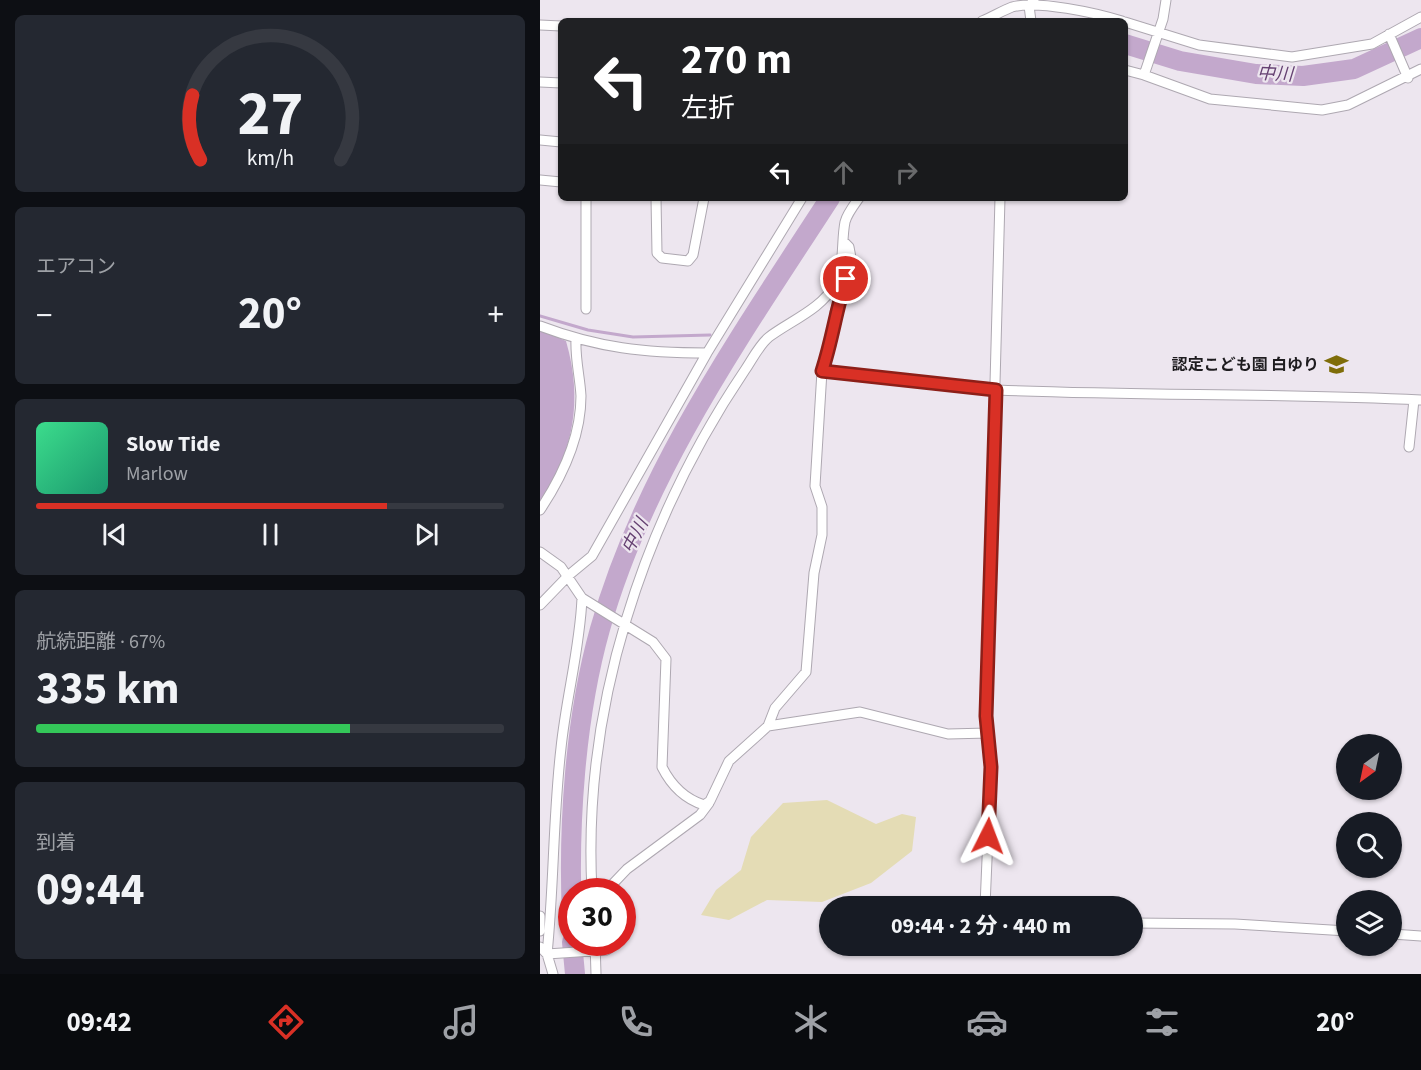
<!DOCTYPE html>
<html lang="ja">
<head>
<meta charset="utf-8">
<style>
	:root { --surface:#171b24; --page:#242831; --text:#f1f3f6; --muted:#9ea1a6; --line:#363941; --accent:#d93025 }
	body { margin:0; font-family:"Source Sans 3","Noto Sans JP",sans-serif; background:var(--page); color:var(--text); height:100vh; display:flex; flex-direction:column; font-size:22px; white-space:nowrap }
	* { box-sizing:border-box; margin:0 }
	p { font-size:20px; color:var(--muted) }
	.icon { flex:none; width:33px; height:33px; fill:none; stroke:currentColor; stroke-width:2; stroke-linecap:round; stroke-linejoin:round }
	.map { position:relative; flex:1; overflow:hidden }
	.side { display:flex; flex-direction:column; gap:15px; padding:15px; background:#0d0f14; width:540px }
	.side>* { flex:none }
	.hud { position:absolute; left:18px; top:18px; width:570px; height:183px; border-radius:9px; box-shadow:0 2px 4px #0004; background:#202124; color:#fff; overflow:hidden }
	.needle { width:39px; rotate:213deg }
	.fabs { position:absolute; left:796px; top:734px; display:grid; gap:12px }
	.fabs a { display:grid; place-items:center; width:66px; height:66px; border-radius:50%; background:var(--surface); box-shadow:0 2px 4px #0004; font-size:30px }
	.speed { position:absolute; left:18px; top:878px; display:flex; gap:12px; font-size:30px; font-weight:700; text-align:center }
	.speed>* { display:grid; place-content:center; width:78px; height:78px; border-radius:50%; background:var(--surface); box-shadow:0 2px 4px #0004; line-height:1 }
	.speed .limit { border:9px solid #d22; background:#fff; color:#111 }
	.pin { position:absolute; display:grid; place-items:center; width:51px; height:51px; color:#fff; margin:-26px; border:3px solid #fff; border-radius:50%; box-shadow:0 2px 6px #0007 }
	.me { position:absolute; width:66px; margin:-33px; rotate:3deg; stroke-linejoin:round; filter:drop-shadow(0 0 4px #0008) }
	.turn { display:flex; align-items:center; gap:21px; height:126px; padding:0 24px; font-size:27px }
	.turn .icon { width:78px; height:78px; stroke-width:2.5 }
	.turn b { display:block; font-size:42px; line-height:51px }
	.lanes { display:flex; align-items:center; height:57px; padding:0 24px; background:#0003; justify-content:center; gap:30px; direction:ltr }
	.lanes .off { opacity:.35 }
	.big { font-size:45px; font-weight:700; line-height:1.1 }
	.side .widget { flex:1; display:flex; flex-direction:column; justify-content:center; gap:9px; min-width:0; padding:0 21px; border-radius:9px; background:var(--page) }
	.side .dial { align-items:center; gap:0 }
	.dial svg { height:156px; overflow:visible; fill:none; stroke:var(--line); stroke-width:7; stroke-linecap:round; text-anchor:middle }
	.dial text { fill:var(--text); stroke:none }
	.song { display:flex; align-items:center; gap:18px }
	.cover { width:72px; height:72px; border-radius:9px; background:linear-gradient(135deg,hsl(150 70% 55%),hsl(160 70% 35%)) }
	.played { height:6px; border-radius:3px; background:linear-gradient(90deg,var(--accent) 75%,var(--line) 75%) }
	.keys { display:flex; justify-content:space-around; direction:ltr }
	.heat { display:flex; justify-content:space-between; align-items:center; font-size:33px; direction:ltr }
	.charge { height:9px; border-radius:4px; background:linear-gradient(90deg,#34c759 67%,var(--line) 0) }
	.trip { position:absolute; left:279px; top:896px; width:324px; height:60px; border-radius:30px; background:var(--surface); box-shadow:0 2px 4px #0004; font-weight:700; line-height:60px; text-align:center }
	.tabs { display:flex; height:96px; justify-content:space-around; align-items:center; background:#090b0e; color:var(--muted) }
	.tabs .icon { width:42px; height:42px }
	.tabs .on { color:var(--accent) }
	.tabs b { font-size:27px; color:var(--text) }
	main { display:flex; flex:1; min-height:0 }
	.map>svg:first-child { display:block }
	.green { fill:#e4dcb5 }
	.water { fill:#c3a8cc }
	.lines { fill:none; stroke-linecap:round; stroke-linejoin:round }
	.stream { stroke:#c3a8cc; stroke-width:3 }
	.river { stroke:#c3a8cc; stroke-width:20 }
	.minor-casing { stroke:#aea8b1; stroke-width:11 }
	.minor { stroke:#fff; stroke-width:9 }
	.route-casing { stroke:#8d1f18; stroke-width:15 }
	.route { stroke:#d93025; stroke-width:10 }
	.labels { text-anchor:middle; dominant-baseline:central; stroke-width:4.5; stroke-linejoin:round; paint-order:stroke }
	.poi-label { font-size:16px; font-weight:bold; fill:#1e1c1f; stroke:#ede6ef; text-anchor:end }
	.water-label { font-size:18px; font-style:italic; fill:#654172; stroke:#ede6ef }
</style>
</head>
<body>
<main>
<section class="side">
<div class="widget dial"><svg viewBox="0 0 100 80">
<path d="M14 69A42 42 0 1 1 86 69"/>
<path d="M14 69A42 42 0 0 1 10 36" stroke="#d93025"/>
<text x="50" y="56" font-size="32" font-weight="700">27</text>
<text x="50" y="72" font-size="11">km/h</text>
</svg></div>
<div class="widget"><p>エアコン</p>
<div class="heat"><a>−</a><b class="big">20°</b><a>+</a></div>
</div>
<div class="widget">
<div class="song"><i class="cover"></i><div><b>Slow Tide</b><p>Marlow</p></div></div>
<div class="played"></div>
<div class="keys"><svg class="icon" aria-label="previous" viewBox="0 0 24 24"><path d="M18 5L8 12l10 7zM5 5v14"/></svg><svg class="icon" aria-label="pause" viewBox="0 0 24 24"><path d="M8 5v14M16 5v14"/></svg><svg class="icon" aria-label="next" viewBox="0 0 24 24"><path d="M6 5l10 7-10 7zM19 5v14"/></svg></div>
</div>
<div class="widget"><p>航続距離 · 67%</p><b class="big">335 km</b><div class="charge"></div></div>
<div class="widget"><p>到着</p><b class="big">09:44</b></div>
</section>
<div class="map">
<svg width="881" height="974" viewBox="0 0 881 974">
	<rect width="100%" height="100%" fill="#ede6ef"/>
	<path class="green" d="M287,800L336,824L362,814L376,817L372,851L331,883L282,902L227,900L189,920L161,915L176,890L201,870L211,837L243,803Z"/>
	<path class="water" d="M0,330L26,341C43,400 34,451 0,502Z"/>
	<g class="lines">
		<path class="stream" d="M0,316L48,330L93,337L170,335
			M193,334H202"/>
		<path class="river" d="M585,44L640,61L716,74L763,76L814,69L881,38
			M32,918C28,826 35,718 60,629C104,472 202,334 290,198
			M32,942L35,974"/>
		<defs>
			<path id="minor" d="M442,21C452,17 462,11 472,7C498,0 556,13 582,21
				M491,21L489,6L494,0
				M585,22L659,45L752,57L832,44L881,17
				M0,25L21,26
				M849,34L868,78
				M585,70L604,75L670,99L782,110L808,105L881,69
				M604,75L623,19L626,0
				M0,82L21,83
				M0,140L21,142
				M0,180L21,182
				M116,198L117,253L122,258L148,261L153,255L164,198
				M46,309V198
				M0,326C58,348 105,353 167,353
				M282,371C341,377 400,387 458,390C599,396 740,393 881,400
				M869,447L874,400
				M0,510C22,477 41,436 41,396C40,377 35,359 36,339
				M0,552L21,567L42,598L113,642L126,659L122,767C131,785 145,799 164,805L170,801L189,761L228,726L320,712L408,734L448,733
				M0,605L29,575L52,556L167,353L262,198
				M228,726L235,708L266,672L274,573L282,535V507L275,486L282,371L291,345L295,312L312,263L309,247L304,242
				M52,891C42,708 103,521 205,370C212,360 219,345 229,337C250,321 282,309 295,284C305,264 301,242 305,222C307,214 314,205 319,198
				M66,891L87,869L160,815L169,803
				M445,906L451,767L446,716L460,198
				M0,916V931
				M592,923L695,924L807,931
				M852,934L881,936
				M55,942L56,974
				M0,947L7,954L67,950L66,942
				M13,974L7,954C14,886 13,816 21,748C26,698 40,648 42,598"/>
		</defs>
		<use href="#minor" class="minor-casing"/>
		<use href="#minor" class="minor"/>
	</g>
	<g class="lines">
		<defs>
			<path id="route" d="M306,279C296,310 292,341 282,371L456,390L446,716L451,767L448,836"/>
		</defs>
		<use href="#route" class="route-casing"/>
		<use href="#route" class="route"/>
	</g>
	<defs>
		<symbol id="school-bare" viewBox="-9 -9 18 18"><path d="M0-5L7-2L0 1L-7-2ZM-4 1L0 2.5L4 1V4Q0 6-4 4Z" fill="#7f6d09" stroke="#ede6ef" stroke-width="2.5" paint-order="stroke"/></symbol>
	</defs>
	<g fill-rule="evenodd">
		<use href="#school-bare" x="780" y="348" width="33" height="33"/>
	</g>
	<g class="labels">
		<g class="poi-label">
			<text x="779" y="365">認定こども園 白ゆり</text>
		</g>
		<g class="water-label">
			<text transform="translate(735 74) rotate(3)">中川</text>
			<text transform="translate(95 536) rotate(-63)">中川</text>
		</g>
	</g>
</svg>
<div class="fabs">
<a><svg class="needle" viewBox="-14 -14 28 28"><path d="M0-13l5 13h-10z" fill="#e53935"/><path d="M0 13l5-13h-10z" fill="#9ea1a6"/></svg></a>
<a><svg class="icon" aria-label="search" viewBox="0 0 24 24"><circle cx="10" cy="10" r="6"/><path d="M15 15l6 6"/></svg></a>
<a><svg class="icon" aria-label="layers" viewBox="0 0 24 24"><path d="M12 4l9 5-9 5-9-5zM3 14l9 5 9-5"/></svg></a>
</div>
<div class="speed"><div class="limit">30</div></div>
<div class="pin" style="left:306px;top:279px;background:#d93025"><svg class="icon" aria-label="arrive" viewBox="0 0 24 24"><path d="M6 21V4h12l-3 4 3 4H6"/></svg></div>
<svg class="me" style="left:448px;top:836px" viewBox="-20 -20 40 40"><path d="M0-17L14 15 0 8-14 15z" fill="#d93025" stroke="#fff" stroke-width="4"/></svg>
<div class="trip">09:44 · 2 分 · 440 m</div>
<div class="hud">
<div class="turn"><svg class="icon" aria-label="left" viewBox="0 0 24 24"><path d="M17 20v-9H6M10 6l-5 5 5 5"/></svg><div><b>270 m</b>左折</div></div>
<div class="lanes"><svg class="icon" aria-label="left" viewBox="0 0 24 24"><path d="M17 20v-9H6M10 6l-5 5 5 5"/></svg><svg class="icon off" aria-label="ahead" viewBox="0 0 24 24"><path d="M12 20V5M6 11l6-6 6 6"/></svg><svg class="icon off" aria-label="right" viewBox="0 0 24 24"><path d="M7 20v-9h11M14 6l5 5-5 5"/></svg></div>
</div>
</div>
</main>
<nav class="tabs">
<b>09:42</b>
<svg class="icon on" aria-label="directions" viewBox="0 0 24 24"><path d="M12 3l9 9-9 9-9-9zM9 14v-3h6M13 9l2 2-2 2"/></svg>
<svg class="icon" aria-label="music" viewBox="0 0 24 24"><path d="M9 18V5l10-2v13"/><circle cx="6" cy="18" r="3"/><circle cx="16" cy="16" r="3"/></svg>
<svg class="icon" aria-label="phone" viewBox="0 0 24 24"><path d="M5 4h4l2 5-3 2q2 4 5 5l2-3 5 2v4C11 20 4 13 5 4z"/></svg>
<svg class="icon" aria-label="climate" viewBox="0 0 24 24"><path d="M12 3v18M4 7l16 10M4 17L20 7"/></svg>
<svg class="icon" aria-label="car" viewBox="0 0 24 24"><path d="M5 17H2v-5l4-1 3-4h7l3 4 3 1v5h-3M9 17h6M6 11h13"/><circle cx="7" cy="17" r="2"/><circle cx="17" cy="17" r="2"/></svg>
<svg class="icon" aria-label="filters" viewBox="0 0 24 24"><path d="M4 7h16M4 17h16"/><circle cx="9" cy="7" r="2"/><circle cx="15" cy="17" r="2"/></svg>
<b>20°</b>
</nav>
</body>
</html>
